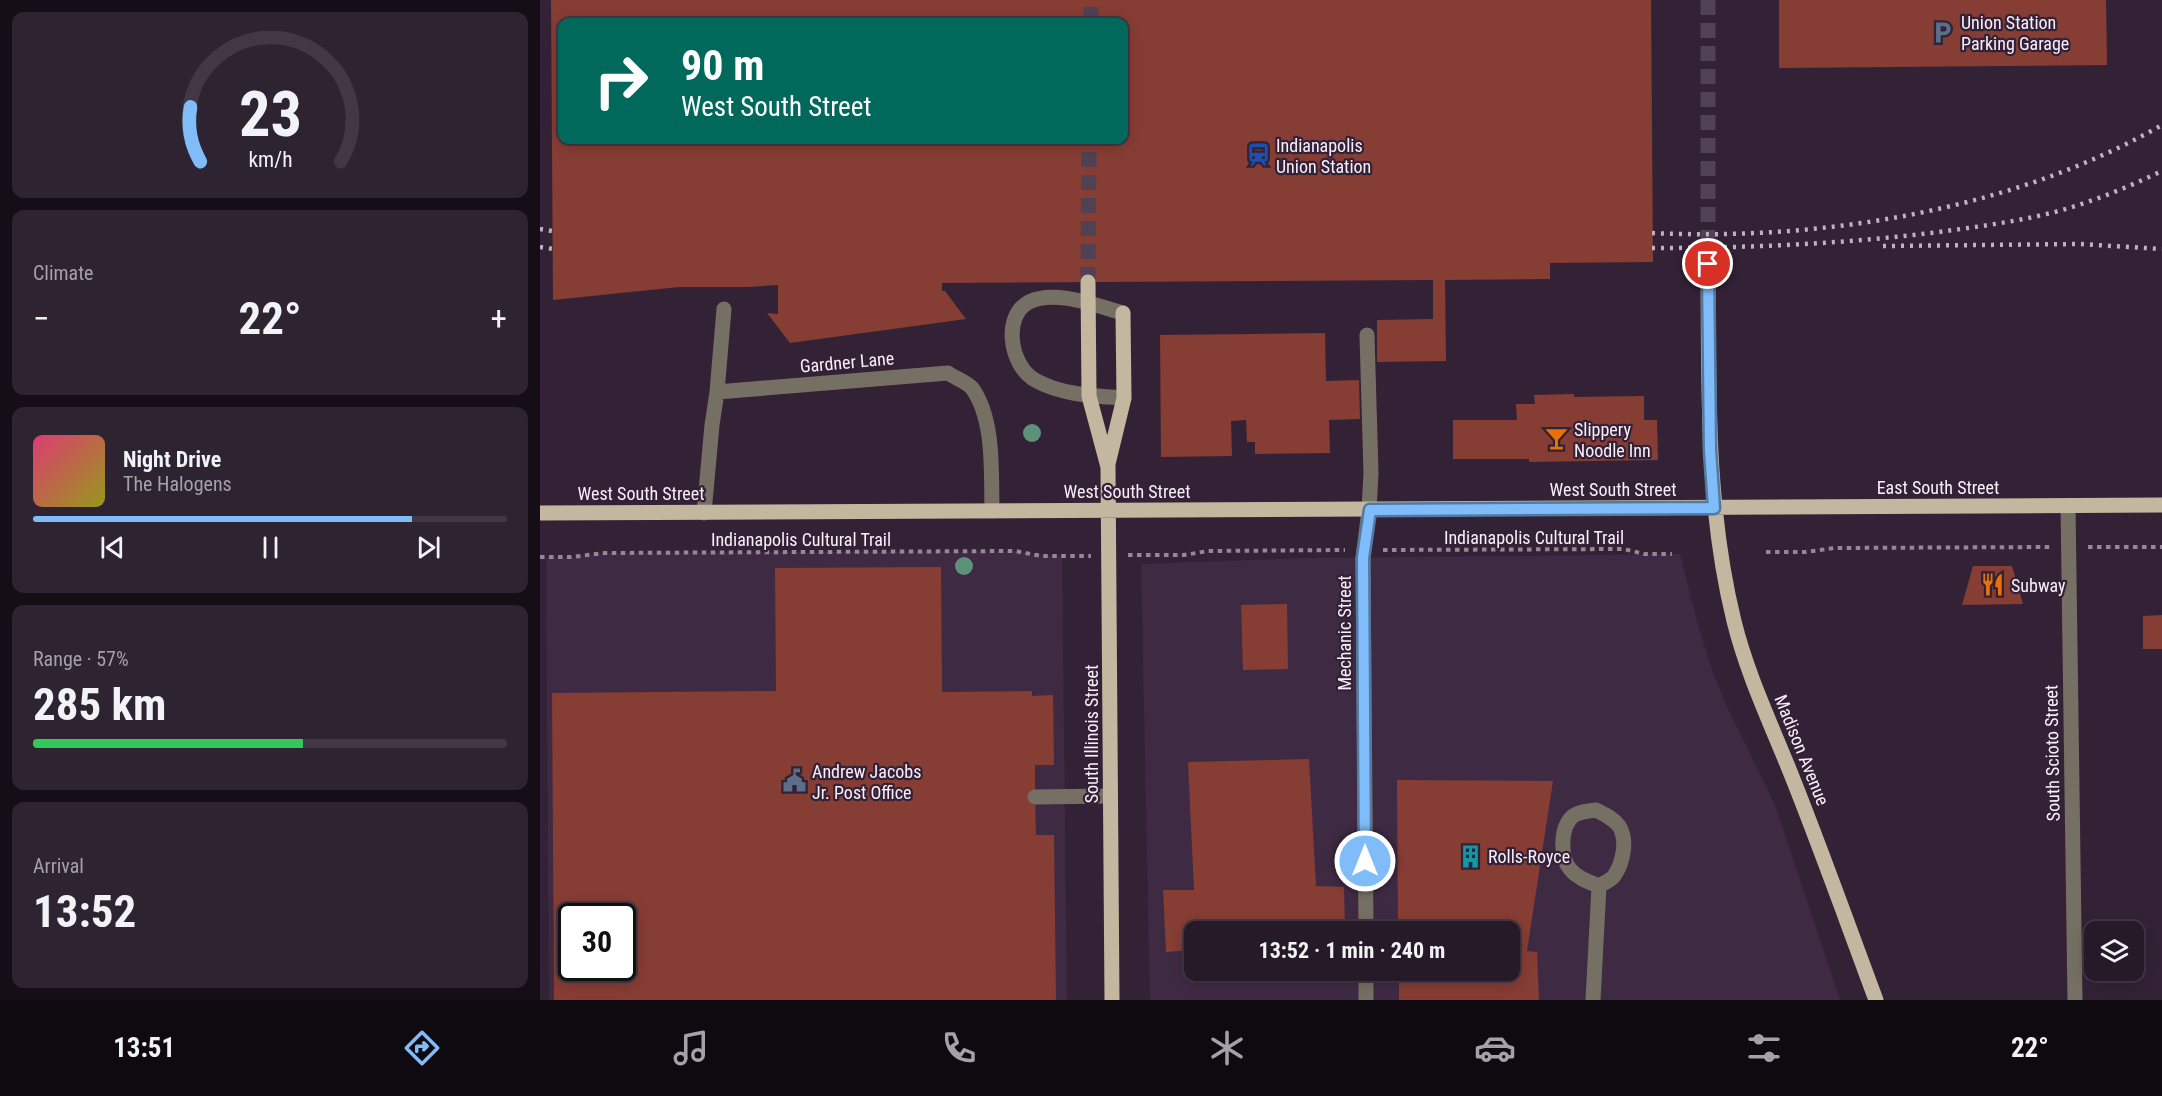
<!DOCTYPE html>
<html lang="en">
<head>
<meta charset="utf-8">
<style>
	:root { --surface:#261a28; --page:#2e2330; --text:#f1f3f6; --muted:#a4a1a8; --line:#423845; --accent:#81bcfa }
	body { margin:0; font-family:"Roboto Condensed",sans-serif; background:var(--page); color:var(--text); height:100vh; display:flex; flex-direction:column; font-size:22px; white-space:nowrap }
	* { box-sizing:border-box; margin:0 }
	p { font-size:20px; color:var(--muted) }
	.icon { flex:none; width:33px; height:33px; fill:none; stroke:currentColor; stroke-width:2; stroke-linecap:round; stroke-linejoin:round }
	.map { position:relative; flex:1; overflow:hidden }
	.panel { display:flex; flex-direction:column; gap:12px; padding:12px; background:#150e16; width:540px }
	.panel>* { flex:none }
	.hud { position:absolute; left:18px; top:18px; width:570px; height:126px; border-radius:12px; box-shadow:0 3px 15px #0003,0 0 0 2px var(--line); background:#00695c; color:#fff; overflow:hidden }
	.controls { position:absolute; left:1544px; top:921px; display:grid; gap:12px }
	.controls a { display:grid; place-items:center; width:60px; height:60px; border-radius:12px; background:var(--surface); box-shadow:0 3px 15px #0003,0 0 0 2px var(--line); font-size:30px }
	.speed { position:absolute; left:18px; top:903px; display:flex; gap:12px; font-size:30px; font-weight:700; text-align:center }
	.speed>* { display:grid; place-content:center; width:78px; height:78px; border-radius:50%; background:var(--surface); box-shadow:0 3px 15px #0003,0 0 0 2px var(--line); line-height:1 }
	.speed .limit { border:3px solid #111; border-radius:9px; background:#fff; color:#111 }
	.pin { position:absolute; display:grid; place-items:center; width:51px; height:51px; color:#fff; margin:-26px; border:3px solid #fff; border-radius:50%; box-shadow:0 2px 6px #0007 }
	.me { position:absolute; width:66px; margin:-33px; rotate:0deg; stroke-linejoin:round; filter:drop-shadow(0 0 4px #0008) }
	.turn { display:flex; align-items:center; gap:21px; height:126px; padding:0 24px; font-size:27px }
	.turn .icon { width:78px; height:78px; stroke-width:2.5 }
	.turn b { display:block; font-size:42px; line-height:51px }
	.big { font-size:45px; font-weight:700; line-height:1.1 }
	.panel .card { flex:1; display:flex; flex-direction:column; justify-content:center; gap:9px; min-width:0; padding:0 21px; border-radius:12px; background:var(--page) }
	.panel .dial { align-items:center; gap:0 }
	.dial svg { height:156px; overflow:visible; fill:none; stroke:var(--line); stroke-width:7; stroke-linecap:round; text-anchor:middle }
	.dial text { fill:var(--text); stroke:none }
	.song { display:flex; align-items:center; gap:18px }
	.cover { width:72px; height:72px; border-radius:9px; background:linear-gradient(135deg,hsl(340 70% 55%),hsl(60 70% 35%)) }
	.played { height:6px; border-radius:3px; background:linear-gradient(90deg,var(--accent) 80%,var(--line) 80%) }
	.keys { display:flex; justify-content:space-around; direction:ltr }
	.heat { display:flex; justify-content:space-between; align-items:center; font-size:33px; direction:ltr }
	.charge { height:9px; border-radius:4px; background:linear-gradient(90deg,#34c759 57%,var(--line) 0) }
	.trip { position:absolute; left:644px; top:921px; width:336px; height:60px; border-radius:12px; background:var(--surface); box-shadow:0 3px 15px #0003,0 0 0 2px var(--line); font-weight:700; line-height:60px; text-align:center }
	.dock { display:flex; height:96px; justify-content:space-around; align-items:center; background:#0f0a10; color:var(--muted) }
	.dock .icon { width:42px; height:42px }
	.dock .current { color:var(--accent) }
	.dock b { font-size:27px; color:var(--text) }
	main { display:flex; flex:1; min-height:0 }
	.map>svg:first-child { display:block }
	.built { fill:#3f2a43; fill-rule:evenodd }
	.building { fill:#863d34; fill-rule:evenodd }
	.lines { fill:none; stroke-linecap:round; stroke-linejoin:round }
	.major-tunnel { stroke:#514154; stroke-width:15; stroke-dasharray:15 8; stroke-linecap:butt }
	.path { stroke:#968798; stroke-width:4; stroke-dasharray:4.5 4.5; stroke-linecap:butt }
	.minor { stroke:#767064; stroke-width:15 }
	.major { stroke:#c4b79f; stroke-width:15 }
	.rail { stroke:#c0b2c1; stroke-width:4.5; stroke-dasharray:3 6; stroke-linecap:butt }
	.tree { fill:#5d9178 }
	.route-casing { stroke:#547aa2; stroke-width:15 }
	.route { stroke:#81bcfa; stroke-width:10 }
	.labels { text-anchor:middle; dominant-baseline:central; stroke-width:4.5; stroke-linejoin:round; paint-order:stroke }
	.poi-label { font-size:18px; fill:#faeefb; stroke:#332236; text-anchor:start }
	.street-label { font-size:18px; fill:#faeefb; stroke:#332236 }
</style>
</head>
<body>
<main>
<section class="panel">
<div class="card dial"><svg viewBox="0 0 100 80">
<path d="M14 69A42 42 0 1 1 86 69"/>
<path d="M14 69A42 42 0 0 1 9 41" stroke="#81bcfa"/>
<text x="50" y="56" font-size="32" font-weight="700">23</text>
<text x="50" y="72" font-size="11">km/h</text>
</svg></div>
<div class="card"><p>Climate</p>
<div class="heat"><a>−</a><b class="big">22°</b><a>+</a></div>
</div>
<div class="card">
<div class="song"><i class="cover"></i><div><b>Night Drive</b><p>The Halogens</p></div></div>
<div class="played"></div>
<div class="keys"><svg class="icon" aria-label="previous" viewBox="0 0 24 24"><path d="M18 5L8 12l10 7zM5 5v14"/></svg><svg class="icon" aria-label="pause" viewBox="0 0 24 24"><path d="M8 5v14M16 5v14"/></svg><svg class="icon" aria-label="next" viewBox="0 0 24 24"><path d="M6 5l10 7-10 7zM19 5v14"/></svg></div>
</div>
<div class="card"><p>Range · 57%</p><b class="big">285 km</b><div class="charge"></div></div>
<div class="card"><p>Arrival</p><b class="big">13:52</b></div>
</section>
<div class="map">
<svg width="1622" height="1000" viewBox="0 0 1622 1000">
	<rect width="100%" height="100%" fill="#332236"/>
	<path class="built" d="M475,551L501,555L522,556L527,1000H9L6,557H31L65,553ZM32,916H82V968H32Z
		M1140,554L1158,625L1174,676L1189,711L1235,805L1300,1000H610L601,564L765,558ZM654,932H969V970H654Z"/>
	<path class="building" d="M11,0H1111L1113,262L1010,263V279L905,280L906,361L837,362V320L893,319V280L402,283V291H405L426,319L250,343L227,313L238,314V285L209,287H139L13,300ZM22,22H584V140H22Z
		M1239,0H1566L1567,65L1239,68Z
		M785,333L786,381L819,380L820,419L789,420L790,453L715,454V442H707L706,420L691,421L692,456L621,457L620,335Z
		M1034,394V397L1104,396V420H1117L1118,460L989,462V459H913V420H977L976,404H995L994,395Z
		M1433,566H1472L1483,604L1422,605Z
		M401,567L402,692L492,691V696L513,695L514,765H495V797L496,835H514L516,1000H14L12,693L236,691L235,568ZM32,916H82V968H32Z
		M747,604L748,669L703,670L701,605Z
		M1622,615V649H1603V616Z
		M769,759L776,886L804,887L805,932H654V950L626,952L623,890H654L648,762Z
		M857,780L1013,781L987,951L997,952L999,1000H859V970H969V932H858Z"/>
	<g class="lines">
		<path class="major-tunnel" d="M1168,0V264
			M551,22V0
			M548,282L549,140"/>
		<path class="path" d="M1548,547H1622
			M843,550L1084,549L1104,554H1132
			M1226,552H1266L1294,548L1510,547
			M588,555H644L668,551L805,550
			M0,557H31L65,553L475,551L501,556H551"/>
		<path class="minor" d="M583,313C557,306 515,289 489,302C462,316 470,366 495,380C521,395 555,396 584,398
			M177,392L184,309
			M1528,506L1535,1000
			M164,513L172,425L177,392L408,373C415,378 427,382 432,388C455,420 451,474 452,511
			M495,797L570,796
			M1056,810C1064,814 1073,818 1079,826C1088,840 1083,863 1074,876C1071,880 1064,883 1059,886C1049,882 1037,878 1030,869C1020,857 1020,827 1033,816C1040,811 1048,811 1056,810Z
			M826,932L823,558L829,510L831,473L827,335
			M826,970V1000
			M1053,1000L1059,886"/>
		<path class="major" d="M1168,264C1169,383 1165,504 1194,621C1207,674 1231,724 1251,774C1281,849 1308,925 1336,1000
			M548,282L549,396L568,467L572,1000
			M568,464L584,398L583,313
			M0,513L1622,505"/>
		<path class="rail" d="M0,229L12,231
			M1112,233C1282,241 1473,210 1622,125
			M1343,246L1540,244L1622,249
			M0,247L13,249
			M1112,248C1208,248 1303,244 1399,232C1436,227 1474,222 1511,213C1550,203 1586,188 1622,171"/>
	</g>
	<g class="tree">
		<circle cx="492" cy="433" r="9"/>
		<circle cx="424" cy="566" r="9"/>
	</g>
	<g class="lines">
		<defs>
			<path id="route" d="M825,861L823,558L830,510L1174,508L1170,450L1168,264"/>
		</defs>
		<use href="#route" class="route-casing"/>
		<use href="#route" class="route"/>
	</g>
	<defs>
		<symbol id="parking-bare" viewBox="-9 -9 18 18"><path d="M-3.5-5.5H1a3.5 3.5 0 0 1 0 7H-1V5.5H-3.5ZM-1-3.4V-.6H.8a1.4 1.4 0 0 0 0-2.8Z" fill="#5c6f8a" stroke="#332236" stroke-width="2.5" paint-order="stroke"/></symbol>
		<symbol id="station-bare" viewBox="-9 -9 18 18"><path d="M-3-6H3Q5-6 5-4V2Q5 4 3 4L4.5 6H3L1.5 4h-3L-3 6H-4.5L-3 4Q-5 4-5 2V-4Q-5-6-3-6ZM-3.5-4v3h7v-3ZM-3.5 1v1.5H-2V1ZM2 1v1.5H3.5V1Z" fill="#1a4fb4" stroke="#332236" stroke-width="2.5" paint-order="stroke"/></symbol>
		<symbol id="bar-bare" viewBox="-9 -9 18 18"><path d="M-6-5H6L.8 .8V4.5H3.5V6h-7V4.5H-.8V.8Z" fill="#e8710a" stroke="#332236" stroke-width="2.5" paint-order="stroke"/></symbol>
		<symbol id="restaurant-bare" viewBox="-9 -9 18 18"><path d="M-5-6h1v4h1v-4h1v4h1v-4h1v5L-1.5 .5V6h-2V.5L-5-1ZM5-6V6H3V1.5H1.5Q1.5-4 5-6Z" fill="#e8710a" stroke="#332236" stroke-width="2.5" paint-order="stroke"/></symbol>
		<symbol id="civic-bare" viewBox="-9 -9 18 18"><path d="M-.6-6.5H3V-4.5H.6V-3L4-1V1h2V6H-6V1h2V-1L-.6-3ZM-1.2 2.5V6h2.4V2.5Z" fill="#5c6f8a" stroke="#332236" stroke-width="2.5" paint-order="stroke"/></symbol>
		<symbol id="building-bare" viewBox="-9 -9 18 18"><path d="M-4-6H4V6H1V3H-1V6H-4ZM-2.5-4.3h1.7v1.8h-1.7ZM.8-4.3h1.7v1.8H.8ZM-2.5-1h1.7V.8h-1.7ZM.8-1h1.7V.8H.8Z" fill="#0f9aa8" stroke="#332236" stroke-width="2.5" paint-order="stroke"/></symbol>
	</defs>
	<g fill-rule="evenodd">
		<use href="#parking-bare" x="1386" y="16" width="33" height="33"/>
		<use href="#station-bare" x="702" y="138" width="33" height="33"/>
		<use href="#bar-bare" x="1000" y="422" width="33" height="33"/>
		<use href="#restaurant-bare" x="1436" y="568" width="33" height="33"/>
		<use href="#civic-bare" x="238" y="764" width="33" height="33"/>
		<use href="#building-bare" x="914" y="840" width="33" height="33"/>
	</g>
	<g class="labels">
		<g class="poi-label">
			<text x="1421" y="22">Union Station<tspan x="1421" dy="21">Parking Garage</tspan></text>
			<text x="736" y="145">Indianapolis<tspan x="736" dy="21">Union Station</tspan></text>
			<text x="1034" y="429">Slippery<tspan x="1034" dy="21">Noodle Inn</tspan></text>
			<text x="1471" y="585">Subway</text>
			<text x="272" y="771">Andrew Jacobs<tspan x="272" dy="21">Jr. Post Office</tspan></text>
			<text x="948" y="856">Rolls-Royce</text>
		</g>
		<g class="street-label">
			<text transform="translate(307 362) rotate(-5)">Gardner Lane</text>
			<text x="1398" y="487">East South Street</text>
			<text x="1073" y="489">West South Street</text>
			<text x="587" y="491">West South Street</text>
			<text x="101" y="493">West South Street</text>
			<text x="994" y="537">Indianapolis Cultural Trail</text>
			<text x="261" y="539">Indianapolis Cultural Trail</text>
			<text transform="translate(804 633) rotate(-90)">Mechanic Street</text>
			<text transform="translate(551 734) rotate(-90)">South Illinois Street</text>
			<text transform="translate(1262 750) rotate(68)">Madison Avenue</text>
			<text transform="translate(1512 753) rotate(-91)">South Scioto Street</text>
		</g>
	</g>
</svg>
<div class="controls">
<a><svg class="icon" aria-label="layers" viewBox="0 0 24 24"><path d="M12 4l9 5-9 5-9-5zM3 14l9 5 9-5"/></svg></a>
</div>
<div class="speed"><div class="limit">30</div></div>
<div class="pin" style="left:1168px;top:264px;background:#d93025"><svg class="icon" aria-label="arrive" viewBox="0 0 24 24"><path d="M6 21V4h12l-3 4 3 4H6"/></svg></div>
<svg class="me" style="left:825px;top:861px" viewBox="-20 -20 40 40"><circle r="17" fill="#81bcfa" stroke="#fff" stroke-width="3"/><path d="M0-11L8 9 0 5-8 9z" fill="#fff"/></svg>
<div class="trip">13:52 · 1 min · 240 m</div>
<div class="hud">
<div class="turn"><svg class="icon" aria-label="right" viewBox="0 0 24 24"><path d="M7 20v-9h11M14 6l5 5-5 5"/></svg><div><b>90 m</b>West South Street</div></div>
</div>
</div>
</main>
<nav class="dock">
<b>13:51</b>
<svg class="icon current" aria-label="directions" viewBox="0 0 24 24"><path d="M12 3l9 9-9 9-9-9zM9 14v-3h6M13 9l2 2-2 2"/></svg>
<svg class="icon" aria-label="music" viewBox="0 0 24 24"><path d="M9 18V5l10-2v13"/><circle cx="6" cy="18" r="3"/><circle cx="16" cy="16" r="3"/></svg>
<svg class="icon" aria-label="phone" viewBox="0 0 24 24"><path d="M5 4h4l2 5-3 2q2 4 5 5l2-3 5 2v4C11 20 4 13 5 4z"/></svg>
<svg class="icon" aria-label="climate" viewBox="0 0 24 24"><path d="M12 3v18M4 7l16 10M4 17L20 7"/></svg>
<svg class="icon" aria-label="car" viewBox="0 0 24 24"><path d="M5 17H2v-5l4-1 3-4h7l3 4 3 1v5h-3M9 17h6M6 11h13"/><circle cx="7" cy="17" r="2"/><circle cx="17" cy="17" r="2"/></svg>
<svg class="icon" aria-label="filters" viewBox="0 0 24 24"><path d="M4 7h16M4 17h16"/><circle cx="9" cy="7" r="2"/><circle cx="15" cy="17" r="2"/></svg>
<b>22°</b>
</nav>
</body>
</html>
